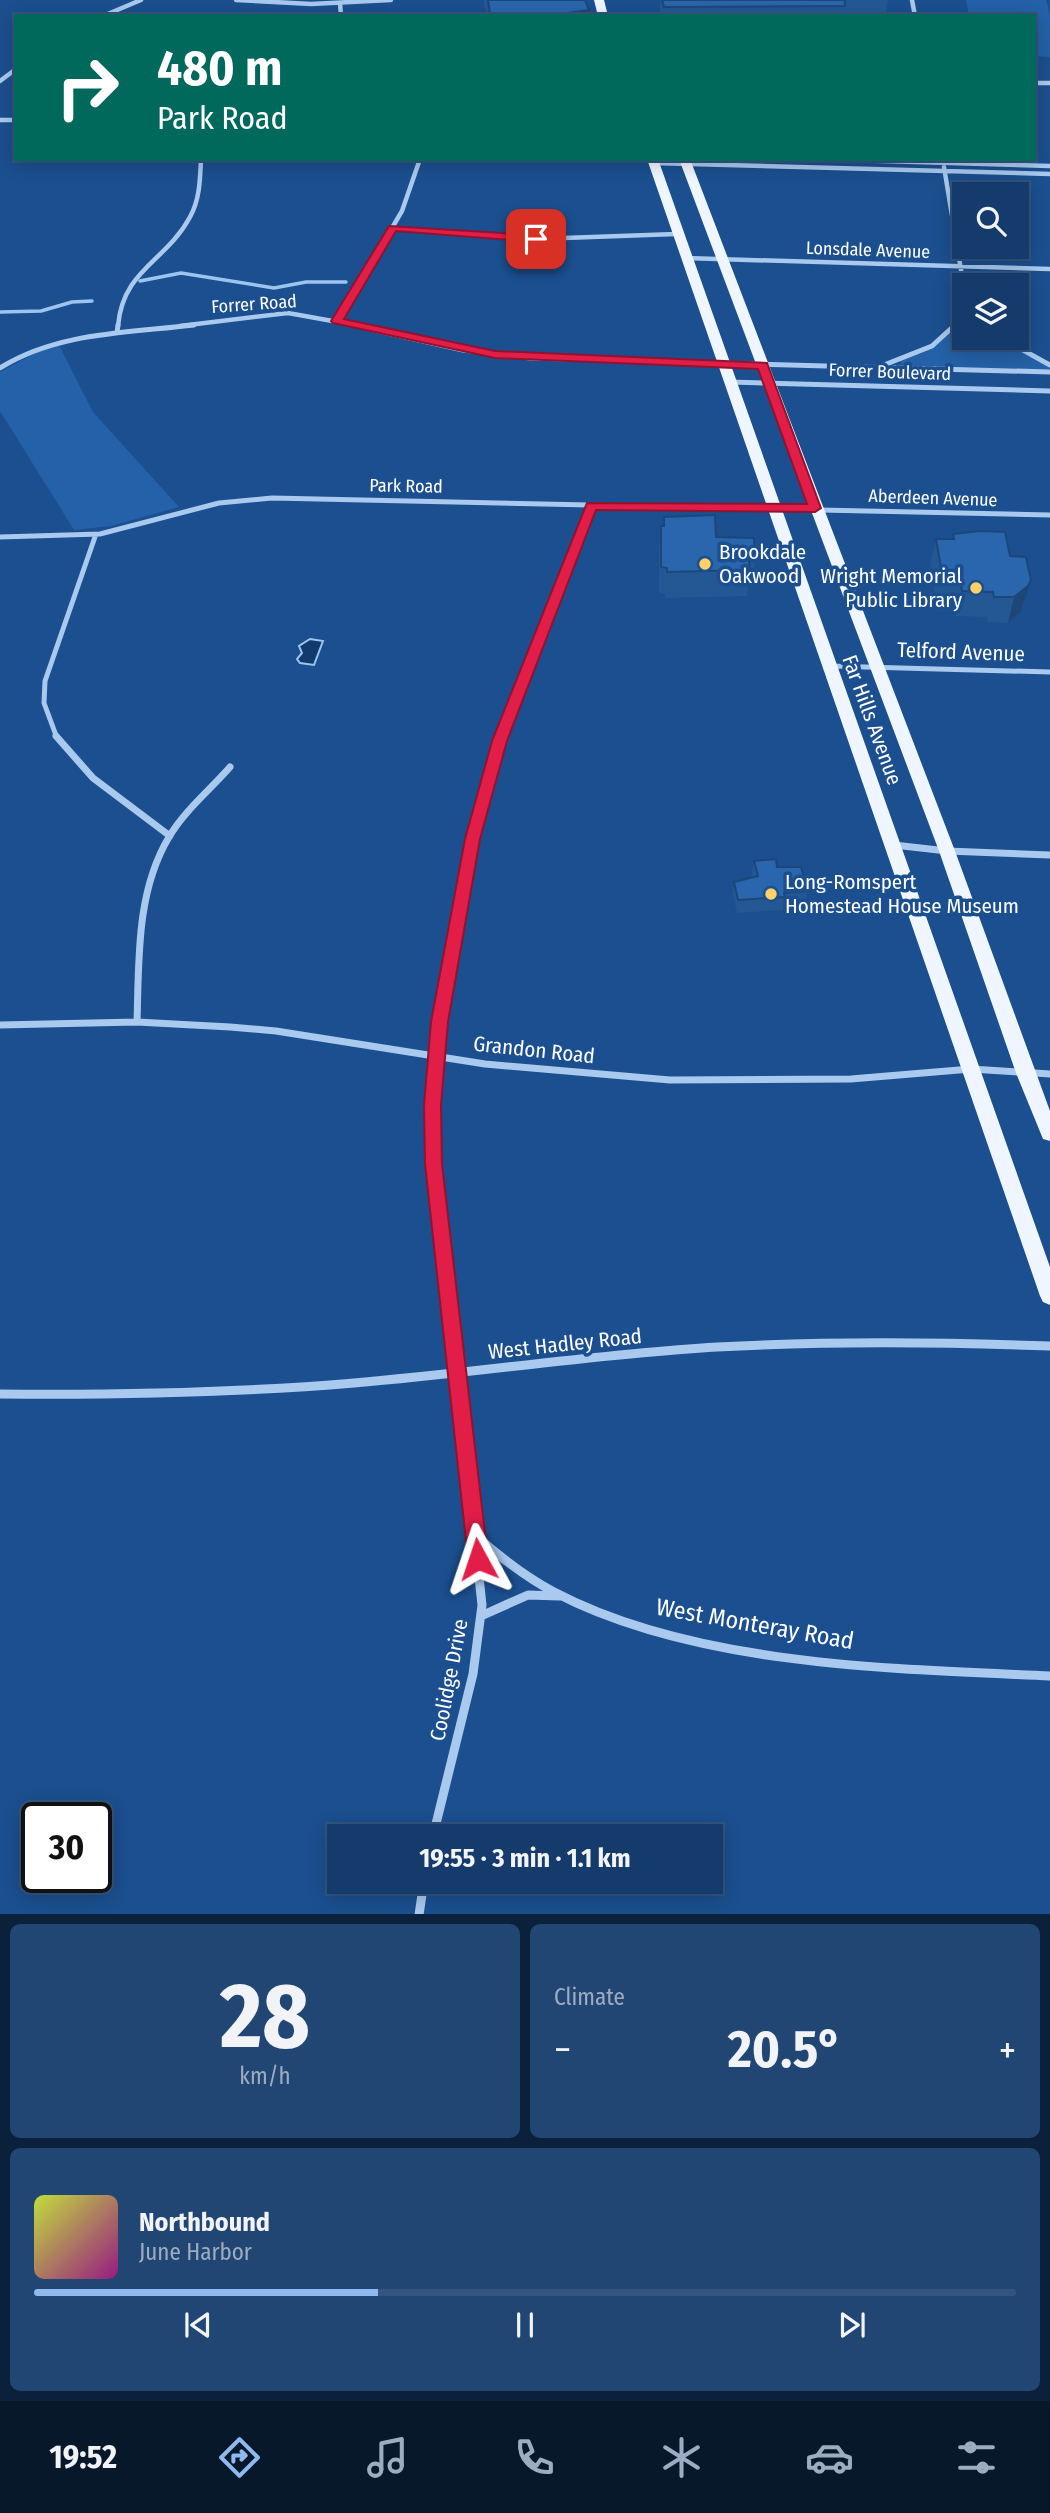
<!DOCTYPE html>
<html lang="en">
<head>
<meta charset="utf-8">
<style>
	:root { --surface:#143b6b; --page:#214673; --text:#f1f3f6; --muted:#9dadc1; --line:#33557e; --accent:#90b9f0 }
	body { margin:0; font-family:"Fira Sans Condensed",sans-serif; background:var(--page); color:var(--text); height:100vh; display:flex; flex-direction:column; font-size:26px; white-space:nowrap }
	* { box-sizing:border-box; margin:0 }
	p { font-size:23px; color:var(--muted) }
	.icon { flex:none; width:38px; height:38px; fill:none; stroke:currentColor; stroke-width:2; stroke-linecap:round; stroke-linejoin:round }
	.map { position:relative; height:1914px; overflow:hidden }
	.sheet { display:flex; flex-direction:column; gap:10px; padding:10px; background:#0b203b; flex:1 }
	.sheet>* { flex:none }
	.guide { position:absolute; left:14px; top:14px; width:1022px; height:147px; border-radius:0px; box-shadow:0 4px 18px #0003,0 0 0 2px var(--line); background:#00695c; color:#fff; overflow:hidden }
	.controls { position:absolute; left:952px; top:182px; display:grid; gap:14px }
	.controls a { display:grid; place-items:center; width:77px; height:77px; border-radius:0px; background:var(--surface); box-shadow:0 4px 18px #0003,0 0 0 2px var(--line); font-size:35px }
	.speed { position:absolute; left:21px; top:1802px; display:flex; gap:14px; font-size:35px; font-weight:700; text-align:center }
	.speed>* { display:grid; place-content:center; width:91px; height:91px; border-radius:50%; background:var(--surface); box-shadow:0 4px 18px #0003,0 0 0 2px var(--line); line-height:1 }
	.speed .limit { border:4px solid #111; border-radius:10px; background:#fff; color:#111 }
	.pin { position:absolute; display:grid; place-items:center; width:60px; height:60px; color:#fff; margin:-30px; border-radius:14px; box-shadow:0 4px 10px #0006 }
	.me { position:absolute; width:77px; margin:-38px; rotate:355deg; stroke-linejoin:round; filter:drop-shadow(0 0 5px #0008) }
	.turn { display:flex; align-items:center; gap:24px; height:147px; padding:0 28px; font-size:32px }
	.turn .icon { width:91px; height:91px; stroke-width:2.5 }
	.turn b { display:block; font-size:49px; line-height:60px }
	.big { font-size:52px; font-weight:700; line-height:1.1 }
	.sheet .widget { flex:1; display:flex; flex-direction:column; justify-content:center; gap:10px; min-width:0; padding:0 24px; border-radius:10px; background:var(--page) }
	.sheet .dial { align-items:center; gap:0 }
	.dial b { font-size:91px; line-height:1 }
	.song { display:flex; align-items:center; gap:21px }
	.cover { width:84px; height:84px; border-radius:10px; background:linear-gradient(135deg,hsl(70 70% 55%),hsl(310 70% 35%)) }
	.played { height:7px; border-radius:4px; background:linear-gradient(90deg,var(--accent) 35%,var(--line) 35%) }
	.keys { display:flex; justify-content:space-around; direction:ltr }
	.heat { display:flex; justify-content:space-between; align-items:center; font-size:38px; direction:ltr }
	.sheet .tiles { flex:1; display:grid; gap:10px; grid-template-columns:1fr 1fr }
	.widget:last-child { grid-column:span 2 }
	.trip { position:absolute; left:327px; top:1824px; width:396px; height:70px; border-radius:0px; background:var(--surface); box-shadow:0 4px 18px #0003,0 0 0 2px var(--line); font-weight:700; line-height:70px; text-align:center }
	.dock { display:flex; height:112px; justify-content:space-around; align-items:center; background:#08182b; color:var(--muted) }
	.dock .icon { width:49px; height:49px }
	.dock .on { color:var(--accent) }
	.dock b { font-size:32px; color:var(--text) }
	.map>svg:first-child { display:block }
	.green { fill:#2461a8 }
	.water { fill:#123a6d; stroke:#9cc4f0; stroke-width:2 }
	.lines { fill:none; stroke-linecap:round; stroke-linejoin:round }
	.stream { stroke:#9cc4f0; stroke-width:3.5 }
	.street-far3 { stroke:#a9c9ee; stroke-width:4.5 }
	.street-far2 { stroke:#a9c9ee; stroke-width:5 }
	.street-far1 { stroke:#a9c9ee; stroke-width:7 }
	.street { stroke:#a9c9ee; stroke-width:9 }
	.primary { fill:#f0f6ff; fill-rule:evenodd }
	.wall { fill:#245895 }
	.shaded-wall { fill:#1d4779 }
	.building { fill:#2a66ad; stroke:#1d4779; stroke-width:2 }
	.route { fill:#e11d48; stroke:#92132f; stroke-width:2 }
	.poi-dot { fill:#ffd166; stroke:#1b4f8f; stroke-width:2.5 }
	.labels { text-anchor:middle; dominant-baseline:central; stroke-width:7; stroke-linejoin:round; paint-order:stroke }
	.far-street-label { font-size:18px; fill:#fff; stroke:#1b4f8f }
	.poi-label { font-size:21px; fill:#fff; stroke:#1b4f8f; text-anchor:start }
	.street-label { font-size:21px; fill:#fff; stroke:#1b4f8f }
	.near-street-label { font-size:24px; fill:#fff; stroke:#1b4f8f }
</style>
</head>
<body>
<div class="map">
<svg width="1050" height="1915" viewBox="0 0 1050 1915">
	<rect width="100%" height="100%" fill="#1b4f8f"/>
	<path class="green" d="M966,0H1046L1050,15V57L1034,56V16H969Z
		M964,308V338H1001L1050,365V372L903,368L900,360C931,352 953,338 964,308Z
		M59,345L93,412L179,507L111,526L74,530L0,411V372L37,352Z"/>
	<path class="water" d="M310,639L323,641L314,665L300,663L297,659L302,653L299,646Z"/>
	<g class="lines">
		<path class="stream" d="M140,281L181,273L274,288L306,282H346
			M0,312L41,311L72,302L92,301"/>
		<path class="street-far3" d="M236,0L311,4L391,0
			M912,0L915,16
			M340,3L341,16
			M103,16L141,0
			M0,81L16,69
			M1034,83H1050
			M0,120H16
			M814,159L1050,166
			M653,163L1050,174
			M944,167L964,288
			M393,228L536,239L676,234
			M685,258L1050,269
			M337,321L402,211L420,159
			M118,326C123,269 166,262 190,217C200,199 200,179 201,159
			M180,326L288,313L360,326
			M954,326L964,308"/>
		<path class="street-far2" d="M352,325L463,350L530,358L1050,372
			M117,333L118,325
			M1001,338L1050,365
			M884,365L932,346L955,325
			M0,368C57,332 128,333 194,325
			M730,382L1050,391
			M0,537L100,534L219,503L272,498L1050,515
			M829,666L1050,672
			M57,738L44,703L45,681L96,534
			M501,738L547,617L583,536L592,506"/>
		<path class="street-far1" d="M56,736L93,778L170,836
			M894,845L947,851L1050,855
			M137,1022C139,960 136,892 169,837C185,810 210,790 230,767
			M0,1025L137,1022L230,1027L276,1031L485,1064L670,1080L851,1079L971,1069L1050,1074
			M444,1258C441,1226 435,1194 434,1162C429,1019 456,871 502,736"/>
		<path class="street" d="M0,1394C118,1395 236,1393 354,1383C475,1373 596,1354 717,1347C828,1341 939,1342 1050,1346
			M476,1536C500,1557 525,1577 554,1592C695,1666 894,1669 1050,1676
			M481,1616L528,1595L559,1596
			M433,1836L473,1674L482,1605L444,1256
			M419,1915L424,1881"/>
		<path class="primary" d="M594,0H604L608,16H598Z
			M647,159H658L1050,1267V1305L1043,1302L1040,1296Z
			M679,159H690L955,851L1050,1111V1141L1043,1139L1016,1073L939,851Z"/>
	</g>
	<path class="wall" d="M484,0H585L589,16H488L484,7Z
		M660,0H888L886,13L844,12V16H661L660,10Z
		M664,517L716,537L755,561L752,587L748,586L747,596L665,598V594L659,592V551L661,526H663Z
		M953,534L1010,556L1024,605L1021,612L1008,623L988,622L987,617L956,616L955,611H938L930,564L936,539H952Z
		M754,861L777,867L807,891L805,904L784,905L783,910L737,913L733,894L734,882L753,877L752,874Z"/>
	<path class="shaded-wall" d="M589,10V16H546Z
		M1031,580L1021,612L1008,623L1014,597Z"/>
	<path class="building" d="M488,0H585L589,10L546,16H498L490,13Z
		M662,0H845V6L664,7Z
		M715,515L716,537L754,538L755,561H749L750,570L667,572V568L661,567V526H664V517Z
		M981,531L1005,532L1010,556L1026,557L1031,580L1028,586L1014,597H994L993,592L962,591L961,585H944L936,539H954L953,534Z
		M776,859L777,867H801L807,891L784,893L785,897L738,900L734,882L758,876L754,861Z"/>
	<path class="route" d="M389,226L536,235L541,239L536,242L396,231L344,319L495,351L767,363L821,508L815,512L596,510L507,741L480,839L448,1022L441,1105L442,1164L488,1559L485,1566L478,1569L471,1566L468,1559L425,1164L424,1105L431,1022L465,839L492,741L587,503L807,504L758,369L495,358L333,323L331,321Z"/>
	<g class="poi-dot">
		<circle cx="705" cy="564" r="7"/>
		<circle cx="976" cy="588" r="7"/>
		<circle cx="771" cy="894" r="7"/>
	</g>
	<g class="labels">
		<g class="far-street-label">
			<text transform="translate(868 250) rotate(2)">Lonsdale Avenue</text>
			<text transform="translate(254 304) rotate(-4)">Forrer Road</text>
			<text transform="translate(890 372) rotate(2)">Forrer Boulevard</text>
			<text transform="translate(406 486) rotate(1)">Park Road</text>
			<text transform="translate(933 498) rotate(2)">Aberdeen Avenue</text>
		</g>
		<g class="poi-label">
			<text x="719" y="552">Brookdale<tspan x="719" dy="24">Oakwood</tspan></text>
			<text x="962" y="576" text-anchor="end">Wright Memorial<tspan x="962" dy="24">Public Library</tspan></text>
			<text x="785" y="882">Long-Romspert<tspan x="785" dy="24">Homestead House Museum</tspan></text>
		</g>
		<g class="street-label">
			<text transform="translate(961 652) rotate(2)">Telford Avenue</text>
			<text transform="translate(872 720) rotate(70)">Far Hills Avenue</text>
			<text transform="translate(534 1050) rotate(6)">Grandon Road</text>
			<text transform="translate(565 1344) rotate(-6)">West Hadley Road</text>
			<text transform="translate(449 1680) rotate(-79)">Coolidge Drive</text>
		</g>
		<g class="near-street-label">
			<text transform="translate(755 1624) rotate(10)">West Monteray Road</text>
		</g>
	</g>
</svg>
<div class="controls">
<a><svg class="icon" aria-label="search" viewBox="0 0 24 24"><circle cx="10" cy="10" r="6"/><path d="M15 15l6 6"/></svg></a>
<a><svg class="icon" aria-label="layers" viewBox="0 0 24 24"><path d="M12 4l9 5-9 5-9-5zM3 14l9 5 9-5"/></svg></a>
</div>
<div class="speed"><div class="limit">30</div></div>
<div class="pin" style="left:536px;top:239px;background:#d93025"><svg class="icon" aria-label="arrive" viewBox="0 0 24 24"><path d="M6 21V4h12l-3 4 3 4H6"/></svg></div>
<svg class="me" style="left:478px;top:1559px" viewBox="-20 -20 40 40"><path d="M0-17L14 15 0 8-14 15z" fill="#e11d48" stroke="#fff" stroke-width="4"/></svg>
<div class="trip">19:55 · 3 min · 1.1 km</div>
<div class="guide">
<div class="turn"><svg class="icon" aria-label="right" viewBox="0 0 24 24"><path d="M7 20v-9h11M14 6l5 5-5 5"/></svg><div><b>480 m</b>Park Road</div></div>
</div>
</div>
<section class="sheet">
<div class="tiles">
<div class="widget dial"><b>28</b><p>km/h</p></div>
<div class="widget"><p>Climate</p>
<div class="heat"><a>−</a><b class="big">20.5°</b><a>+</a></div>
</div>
<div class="widget">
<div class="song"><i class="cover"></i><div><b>Northbound</b><p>June Harbor</p></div></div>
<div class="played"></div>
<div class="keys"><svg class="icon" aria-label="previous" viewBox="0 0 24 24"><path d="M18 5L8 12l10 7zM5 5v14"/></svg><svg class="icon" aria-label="pause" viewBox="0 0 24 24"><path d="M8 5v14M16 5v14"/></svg><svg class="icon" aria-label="next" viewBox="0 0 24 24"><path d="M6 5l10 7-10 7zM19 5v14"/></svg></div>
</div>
</div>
</section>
<nav class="dock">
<b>19:52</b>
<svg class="icon on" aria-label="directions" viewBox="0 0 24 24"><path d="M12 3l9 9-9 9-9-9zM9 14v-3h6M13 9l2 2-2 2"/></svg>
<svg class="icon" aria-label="music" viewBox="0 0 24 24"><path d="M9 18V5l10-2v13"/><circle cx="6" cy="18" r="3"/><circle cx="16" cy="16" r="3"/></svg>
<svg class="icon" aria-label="phone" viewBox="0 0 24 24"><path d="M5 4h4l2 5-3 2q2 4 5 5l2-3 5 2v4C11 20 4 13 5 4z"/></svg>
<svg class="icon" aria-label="climate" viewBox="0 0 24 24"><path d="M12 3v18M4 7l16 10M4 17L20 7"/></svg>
<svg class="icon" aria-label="car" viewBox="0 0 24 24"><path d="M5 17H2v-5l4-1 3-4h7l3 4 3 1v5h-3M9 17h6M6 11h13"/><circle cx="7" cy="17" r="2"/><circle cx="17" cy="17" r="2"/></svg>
<svg class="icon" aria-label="filters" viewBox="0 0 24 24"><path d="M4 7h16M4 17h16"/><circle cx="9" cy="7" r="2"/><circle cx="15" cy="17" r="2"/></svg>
</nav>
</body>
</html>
